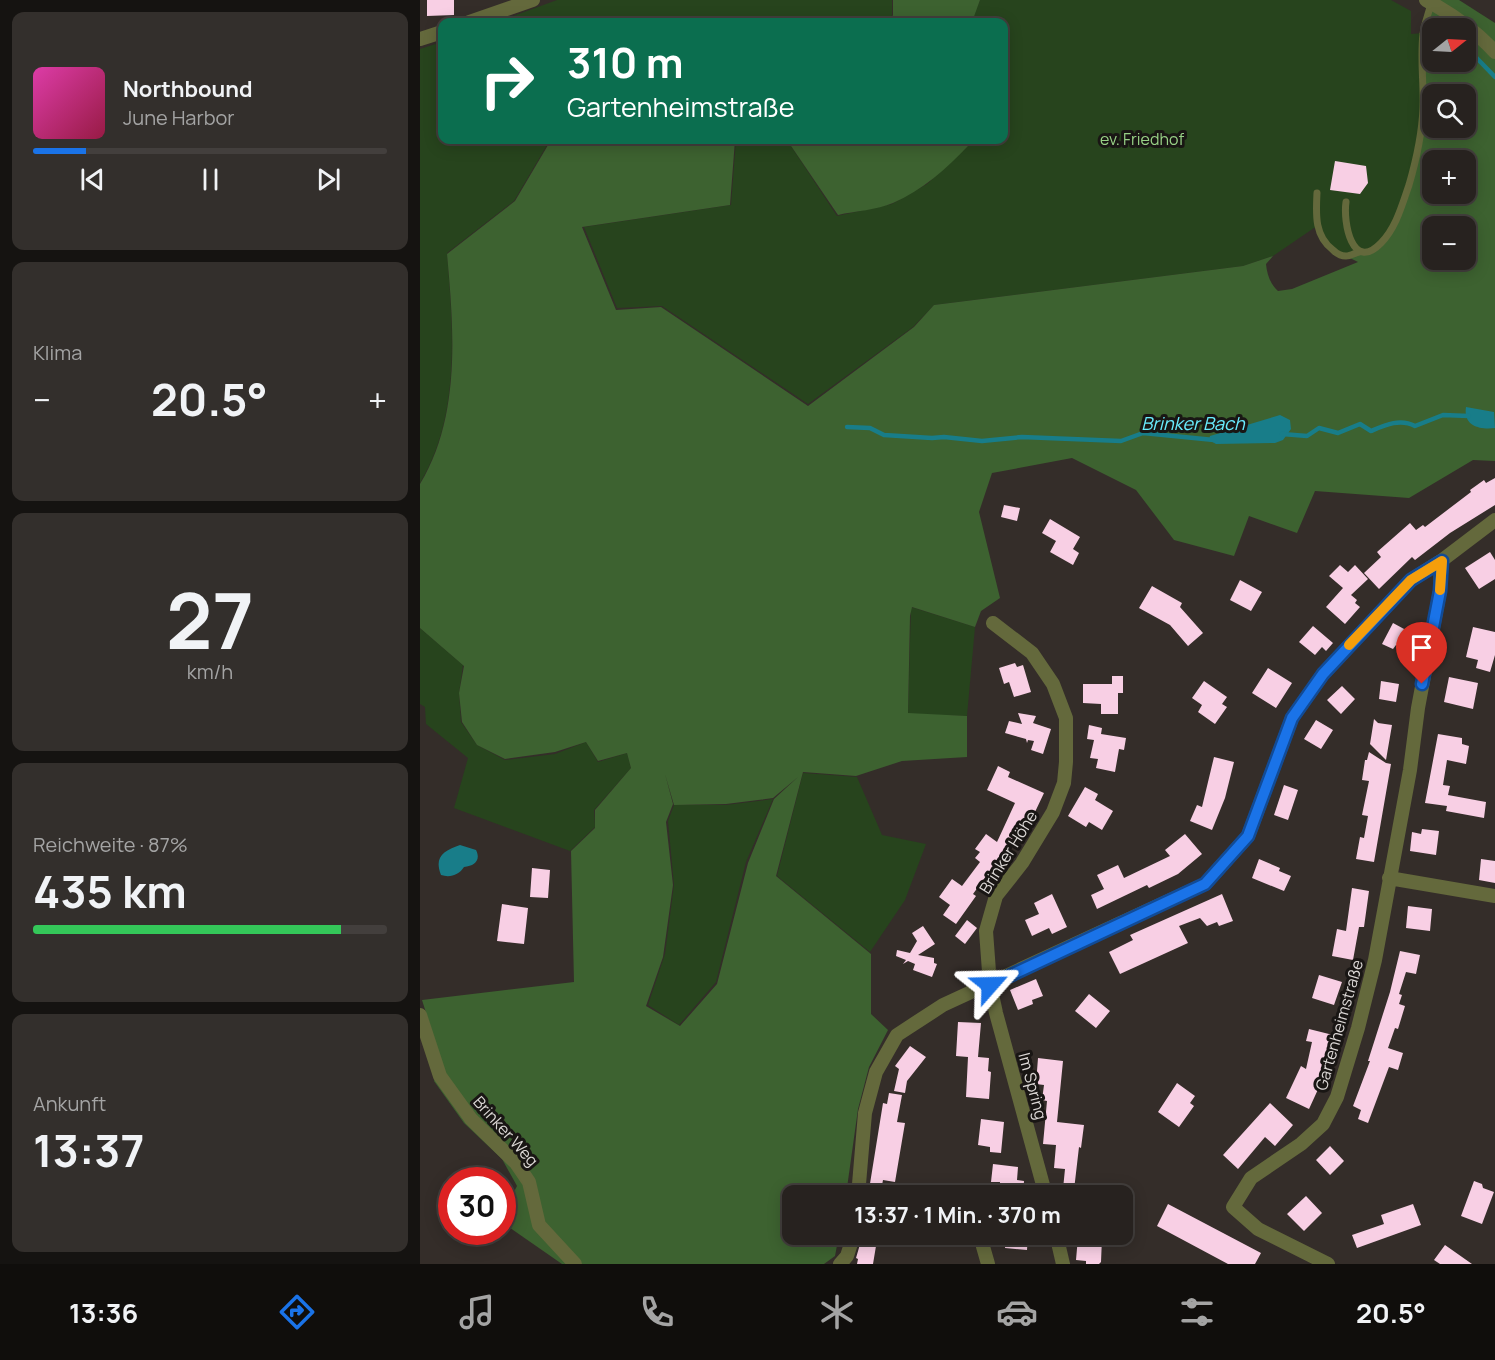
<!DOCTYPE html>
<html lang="de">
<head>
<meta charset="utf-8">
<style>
	:root { --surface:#27221f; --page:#332f2c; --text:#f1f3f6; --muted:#a4a4a4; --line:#433f3d; --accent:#1a73e8 }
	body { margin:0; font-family:Manrope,sans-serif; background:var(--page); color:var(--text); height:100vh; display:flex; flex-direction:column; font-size:22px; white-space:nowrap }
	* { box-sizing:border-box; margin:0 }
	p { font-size:20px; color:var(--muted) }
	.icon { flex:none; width:33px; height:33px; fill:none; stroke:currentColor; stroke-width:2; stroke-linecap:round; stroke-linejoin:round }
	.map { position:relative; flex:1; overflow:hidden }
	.drawer { display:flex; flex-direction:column; gap:12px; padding:12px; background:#151311; width:420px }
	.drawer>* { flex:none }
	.hud { position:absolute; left:18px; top:18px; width:570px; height:126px; border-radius:12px; box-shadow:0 3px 15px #0003,0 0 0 2px var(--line); background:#0b6e4f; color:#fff; overflow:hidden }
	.needle { width:39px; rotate:72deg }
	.controls { position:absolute; left:1002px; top:18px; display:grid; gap:12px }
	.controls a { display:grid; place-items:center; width:54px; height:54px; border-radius:12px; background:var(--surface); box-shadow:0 3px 15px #0003,0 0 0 2px var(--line); font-size:30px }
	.speed { position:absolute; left:18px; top:1167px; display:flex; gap:12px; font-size:30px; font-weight:700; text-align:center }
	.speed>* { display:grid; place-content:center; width:78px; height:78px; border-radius:50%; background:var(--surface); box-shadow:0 3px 15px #0003,0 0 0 2px var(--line); line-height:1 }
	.speed .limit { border:9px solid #d22; background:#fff; color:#111 }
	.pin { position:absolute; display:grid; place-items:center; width:51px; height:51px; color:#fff; margin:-62px -26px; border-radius:50% 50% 50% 0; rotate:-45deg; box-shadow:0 0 6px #0007 }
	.pin .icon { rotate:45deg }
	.me { position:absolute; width:66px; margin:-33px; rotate:65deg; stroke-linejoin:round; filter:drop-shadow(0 0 4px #0008) }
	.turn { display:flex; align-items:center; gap:21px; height:126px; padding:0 30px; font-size:27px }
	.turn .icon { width:78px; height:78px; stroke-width:2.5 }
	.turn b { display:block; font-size:42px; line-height:51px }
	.big { font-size:45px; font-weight:700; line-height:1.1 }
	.drawer .widget { flex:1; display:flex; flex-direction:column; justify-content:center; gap:9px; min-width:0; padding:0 21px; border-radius:12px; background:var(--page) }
	.drawer .dial { align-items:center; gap:0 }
	.dial b { font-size:78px; line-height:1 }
	.song { display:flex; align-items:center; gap:18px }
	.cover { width:72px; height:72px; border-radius:9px; background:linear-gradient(135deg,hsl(320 70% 55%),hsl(340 70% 35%)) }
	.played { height:6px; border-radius:3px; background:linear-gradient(90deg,var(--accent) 15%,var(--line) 15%) }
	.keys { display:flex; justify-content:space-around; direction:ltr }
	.heat { display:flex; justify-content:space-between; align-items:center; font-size:33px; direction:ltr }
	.charge { height:9px; border-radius:4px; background:linear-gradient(90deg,#34c759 87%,var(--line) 0) }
	.trip { position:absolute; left:362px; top:1185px; width:351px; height:60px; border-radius:12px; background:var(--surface); box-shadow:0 3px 15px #0003,0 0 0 2px var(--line); font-weight:700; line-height:60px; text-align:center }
	.menu { display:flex; height:96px; justify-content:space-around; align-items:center; background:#100e0c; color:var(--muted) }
	.menu .icon { width:42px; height:42px }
	.menu .current { color:var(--accent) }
	.menu b { font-size:27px; color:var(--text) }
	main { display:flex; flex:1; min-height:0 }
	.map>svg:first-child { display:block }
	.green { fill:#27441d }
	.forest { fill:#3d6230; fill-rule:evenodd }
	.water { fill:#187d89 }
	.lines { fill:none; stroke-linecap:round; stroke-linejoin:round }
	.stream { stroke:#187d89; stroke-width:4.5 }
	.building { fill:#f8cfe4 }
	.lane { stroke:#64693c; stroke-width:7 }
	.street { stroke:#64693c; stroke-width:14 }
	.route-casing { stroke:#114b97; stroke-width:15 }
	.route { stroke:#1a73e8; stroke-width:10 }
	.slow { stroke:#f59e0b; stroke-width:10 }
	.labels { text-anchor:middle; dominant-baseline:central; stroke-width:6; stroke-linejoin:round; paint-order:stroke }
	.park-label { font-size:16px; fill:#98d186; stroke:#191614 }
	.street-label { font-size:16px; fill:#dbd7d5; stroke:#191614 }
	.water-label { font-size:18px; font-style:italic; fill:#69edfe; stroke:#191614 }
</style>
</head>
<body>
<main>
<section class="drawer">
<div class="widget">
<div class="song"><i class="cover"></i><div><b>Northbound</b><p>June Harbor</p></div></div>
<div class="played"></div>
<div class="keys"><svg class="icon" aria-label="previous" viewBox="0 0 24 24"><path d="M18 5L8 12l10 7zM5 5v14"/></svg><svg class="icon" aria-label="pause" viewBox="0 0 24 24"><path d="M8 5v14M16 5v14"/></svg><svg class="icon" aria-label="next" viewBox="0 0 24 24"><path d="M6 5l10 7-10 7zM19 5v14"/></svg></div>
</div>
<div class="widget"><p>Klima</p>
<div class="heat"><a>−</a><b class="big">20.5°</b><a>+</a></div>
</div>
<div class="widget dial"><b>27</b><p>km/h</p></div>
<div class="widget"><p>Reichweite · 87%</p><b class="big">435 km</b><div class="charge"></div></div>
<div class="widget"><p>Ankunft</p><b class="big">13:37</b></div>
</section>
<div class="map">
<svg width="1075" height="1264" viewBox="0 0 1075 1264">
	<rect width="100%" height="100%" fill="#342d29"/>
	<path class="green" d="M137,0H472V15L469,22H77Z
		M560,0H971L991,11V34L1003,33L999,142L975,223L953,250L918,254L898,228H894L853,256L823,266L514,305L493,327L388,404L242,306L197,308L164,227L311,205L316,140H367L417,216L472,204L507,184L548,146L476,142L475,140H584V22H551Z
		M22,42V140H130L94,201L27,253C33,329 41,415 0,483V49Z
		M491,607L555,627L547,716L488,714Z
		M0,628L43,665L39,693L41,722L57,745L85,760L135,754L166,742L178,762L207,753L211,768L174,810L175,827L150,851L34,808L48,758L6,724L5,707L0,704Z
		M383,773L437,777L462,835L506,844L485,900L450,952L357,876Z
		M353,799L326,862L296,982L259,1025L228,1005L245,954L254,885L248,821L254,805H306Z"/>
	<path class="forest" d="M473,0H560L552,22H470L473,15Z
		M1006,0H1039L1075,23V461L1053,460L989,498L895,491L877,533L829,516L814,556L754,540L716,490L652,458L572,473L559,512L580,598L561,611L555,627L492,607L490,616L488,713L547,716V757L482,761L436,776L383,772L356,876L451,954V1014L468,1030L449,1067L438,1109L426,1195L372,1196V1234L419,1235L415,1256L404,1264H142L83,1223V1213L97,1186L82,1159L44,1123L14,1081L22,1063L2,1000L154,982L151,851L175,828V810L211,768L207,753L178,761L166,742L135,752L85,759L57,745L42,722L39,693L44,666L0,628V484C41,416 34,330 27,254L95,201L131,140H315L310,205L162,227L196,310L241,307L388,406L494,327L514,305L823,266L853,256L846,264C847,274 850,284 858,291L872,289L938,262L926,256L953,250L975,223L999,142L1003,33L1011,3ZM1012,28H1046V62H1012ZM1012,94H1046V128H1012ZM1012,160H1046V194H1012ZM1012,226H1046V260H1012ZM245,774L254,805L306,804L353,798L378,777L354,799L328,863L297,984L260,1026L226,1006L243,957L253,885L246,822L253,804Z
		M367,140H475L476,143L548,146C526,169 503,190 473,203C457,210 435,211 418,215Z"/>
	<path class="water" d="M1046,407L1074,412L1075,428C1060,430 1043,426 1046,407Z
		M860,415L870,420L871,429L863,440L855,443L796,444L789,440L790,436Z
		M40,845L56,850C61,860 55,866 44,867C39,875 30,878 21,875C14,857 23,851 40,845Z"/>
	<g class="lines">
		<path class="stream" d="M1046,47L1075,77
			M427,427L450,428L464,435L512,438L524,437L562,441L602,437L701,441L723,433L794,440
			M862,434L887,436L899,428L918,433L940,424L951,431C965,425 980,418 995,426L1023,415L1049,416"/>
	</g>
	<path class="building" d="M7,0H34V15L7,16Z
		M915,161L946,166L948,183L940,194L910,190Z
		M1075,478V505L1030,533L995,560L992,557L959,589L944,573L961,557L957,552L990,523L996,530L1003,525L1005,527L1051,492L1050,490L1064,480L1066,483Z
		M584,505L600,508L597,521L581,517Z
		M630,519L660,537L653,549L659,553L653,565L630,552L636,541L622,533Z
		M1070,552L1075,560V579L1059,589L1045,568Z
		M920,565L928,572L935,565L948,579L931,595L937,600L935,603L940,607L925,624L906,607L923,588L909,576Z
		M820,580L842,592L831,611L810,600Z
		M732,586L762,603L760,607L783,633L768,646L750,625L719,608Z
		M973,623L997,636L988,652L976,645L973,649L962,644Z
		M893,626L913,643L906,651L902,647L895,655L879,642Z
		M1053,627L1075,632V655L1070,672L1056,668L1058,660L1046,657Z
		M595,663L597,667L603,665L611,692L594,697L589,682L584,684L579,668Z
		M848,668L872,683L856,708L832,693Z
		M692,676H703V693H698V714H681V704L663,703V684H692Z
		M1029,677L1058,683L1053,709L1024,702Z
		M784,681L807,697L802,704L807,707L795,724L778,712L782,705L772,698Z
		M961,681L979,684L976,702L959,699Z
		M922,686L935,699L921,714L907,700Z
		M598,713L616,716L613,723L631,729L623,754L611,750L614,741L608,740L607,743L606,739L585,733L589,721L602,724Z
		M954,719L958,723L972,725L966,760L950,744Z
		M896,720L913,730L901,749L884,739Z
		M669,725L682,728L681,734L706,738L704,750L699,749L695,772L676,768L678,759L670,758L674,740L667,739Z
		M1018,734L1042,738V744L1049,746L1046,764L1027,760L1023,785L1030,786L1028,795L1066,802L1064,818L1026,811L1027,806L1005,803Z
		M949,752L966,763L971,764L954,862L936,859L940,837L944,838L948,816L942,815L949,781L942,780L945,760H947Z
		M794,757L814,762L805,798L792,830L770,821L777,805L782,807Z
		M578,766L590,772L588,777L624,793L615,812L611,810L600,835L585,856L582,854L553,894L556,896L536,924L523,915L530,905L519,897L532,879L542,886L560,862L555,858L560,852L555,849L566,834L577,842L595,803L567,790Z
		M864,785L878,790L868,820L854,815Z
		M665,787L678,794L675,800L693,811L682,830L669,822L666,827L648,816Z
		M1002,829L1019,831L1016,855L990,851L992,832L1001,834Z
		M765,834L782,854L758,874L729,888L727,885L677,909L671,895L684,889L677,875L698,865L704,878L750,856L745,850Z
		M839,859L860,868L859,871L871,876L864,891L832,878Z
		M1061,859L1075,861V883L1059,880Z
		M112,868L130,870L128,898L110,897Z
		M932,888L949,891L944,927H939L933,960L912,956L917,929L926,931Z
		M632,894L647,927L632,934L629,928L612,936L605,920L619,914L614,903Z
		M802,894L813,921L799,926L797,922L787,926L780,918L759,926L768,943L700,974L689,952L713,940L710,935Z
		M82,904L108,908L104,944L77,941Z
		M988,906L1012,909L1010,931L986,928Z
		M547,920L557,928L545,944L535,936Z
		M503,926L515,944L498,955L514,958V963L517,964L512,977L493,970L495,964L488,961L483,964L486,960L476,956L477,950L490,953L497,941L492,933Z
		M980,951L1000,955L996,974L986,972L979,994L982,995L979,1004L985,1006L978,1029L975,1028L968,1048L983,1053L978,1070L969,1067L948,1123L938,1119L941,1110L933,1106L950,1061H948L970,992Z
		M899,975L922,982L914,1005L892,998Z
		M616,979L623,996L612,1000L613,1004L598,1010L590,990Z
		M669,994L690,1011L676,1028L655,1011Z
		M538,1022L561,1023L558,1057L569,1058L568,1071L571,1072L569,1099L546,1097L548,1057L536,1056Z
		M889,1029L917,1036L911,1061L889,1109L866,1098L881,1066L886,1069L892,1042L886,1041Z
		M490,1046L506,1057L487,1081L485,1093L474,1091L479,1069L475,1066Z
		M618,1058L643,1061L637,1122L664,1125L661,1148L659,1147L654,1190L643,1189L645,1169L634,1168L636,1145L623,1144L627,1101L622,1100L624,1085L616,1084Z
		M757,1083L775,1096L770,1103L774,1106L759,1127L738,1112Z
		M469,1093L482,1095L477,1122L485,1123L475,1182L463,1180L460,1196H448L463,1103L467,1104Z
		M850,1103L873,1125L855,1146L845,1137L818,1169L803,1155Z
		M561,1119L584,1122L581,1153L570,1152V1147L558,1145Z
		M910,1146L924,1161L910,1175L896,1160Z
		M573,1164L598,1167L597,1180L604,1181L603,1196H579L580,1182H571Z
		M1054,1181L1062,1184L1063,1188L1074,1192L1062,1224L1041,1216Z
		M886,1196L902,1213L884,1231L867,1214Z
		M748,1204L841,1253L835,1264H808L737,1226Z
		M993,1204L1001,1225L937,1248L932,1235L964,1224L961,1215Z
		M443,1234H458L453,1264H437L438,1259L436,1258Z
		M586,1234H608L607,1250L585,1248Z
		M658,1237L682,1238L681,1262L679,1264H666V1261L656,1260Z
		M1025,1245L1052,1264H1020L1014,1260Z"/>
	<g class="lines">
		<path class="lane" d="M897,193C896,213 894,236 913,250C916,253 921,256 926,256C930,256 935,253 939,252
			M926,202C923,222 932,273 961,243C976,228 982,205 989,185C996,161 1002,133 1003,108C1004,84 1000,58 1003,34C1004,24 1009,13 1011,3"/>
		<path class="street" d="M1006,0C1032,14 1055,30 1075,52
			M49,22L113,0
			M0,39L22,32
			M573,623L612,653L633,684L646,718V762L644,783L633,812L602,863L576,896L566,931L570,985L576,1013L626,1196
			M969,878L1075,896
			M0,1015L20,1076L51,1119L96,1163L109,1182L119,1225L155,1264
			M438,1196L445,1113L456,1072L477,1035L523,1005L785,884L828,836L872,718L903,674L991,580L1021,561L1075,520
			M636,1234L643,1264
			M560,1236L568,1264
			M420,1264L427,1256L434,1234
			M908,1264L838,1229L813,1207L831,1178L881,1144L903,1124L917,1097L938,1028L955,960L990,770L998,708L1020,591L1021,561"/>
	</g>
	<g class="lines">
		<defs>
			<path id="route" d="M570,985L785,884L828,836L872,718L903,674L991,580L1022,561L1020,591L1002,684"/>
		</defs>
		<use href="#route" class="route-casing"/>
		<use href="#route" class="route"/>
		<path class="slow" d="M929,645L991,580L1022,561L1020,590"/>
	</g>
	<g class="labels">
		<g class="park-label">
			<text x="722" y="139">ev. Friedhof</text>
		</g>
		<g class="street-label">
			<text transform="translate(588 852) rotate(-58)">Brinker Höhe</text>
			<text transform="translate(919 1025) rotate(-74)">Gartenheimstraße</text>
			<text transform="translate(613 1086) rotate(75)">Im Spring</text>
			<text transform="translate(86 1131) rotate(48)">Brinker Weg</text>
		</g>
		<g class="water-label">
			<text x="773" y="423">Brinker Bach</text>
		</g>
	</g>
</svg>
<div class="controls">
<a><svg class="needle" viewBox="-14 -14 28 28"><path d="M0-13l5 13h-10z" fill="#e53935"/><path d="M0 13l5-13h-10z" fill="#a4a4a4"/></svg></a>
<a><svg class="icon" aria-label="search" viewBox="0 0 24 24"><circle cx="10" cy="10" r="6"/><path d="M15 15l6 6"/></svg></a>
<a>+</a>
<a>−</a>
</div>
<div class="speed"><div class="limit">30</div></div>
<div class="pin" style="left:1002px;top:684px;background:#d93025"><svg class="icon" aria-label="arrive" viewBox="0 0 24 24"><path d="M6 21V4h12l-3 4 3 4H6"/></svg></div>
<svg class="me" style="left:570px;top:985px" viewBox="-20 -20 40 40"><path d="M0-17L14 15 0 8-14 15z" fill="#1a73e8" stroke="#fff" stroke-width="4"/></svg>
<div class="trip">13:37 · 1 Min. · 370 m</div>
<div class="hud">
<div class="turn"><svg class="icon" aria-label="right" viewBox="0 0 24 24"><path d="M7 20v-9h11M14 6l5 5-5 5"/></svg><div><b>310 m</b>Gartenheimstraße</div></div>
</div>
</div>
</main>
<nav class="menu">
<b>13:36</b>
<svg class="icon current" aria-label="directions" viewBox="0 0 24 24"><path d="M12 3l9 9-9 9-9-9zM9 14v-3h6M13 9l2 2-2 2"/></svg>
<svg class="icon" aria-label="music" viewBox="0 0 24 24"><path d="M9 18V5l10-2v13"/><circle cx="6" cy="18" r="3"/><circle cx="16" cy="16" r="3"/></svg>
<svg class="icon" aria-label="phone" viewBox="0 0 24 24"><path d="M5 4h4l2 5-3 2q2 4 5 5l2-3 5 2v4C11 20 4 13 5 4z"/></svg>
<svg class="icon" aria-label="climate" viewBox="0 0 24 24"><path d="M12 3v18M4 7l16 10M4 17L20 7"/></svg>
<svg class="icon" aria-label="car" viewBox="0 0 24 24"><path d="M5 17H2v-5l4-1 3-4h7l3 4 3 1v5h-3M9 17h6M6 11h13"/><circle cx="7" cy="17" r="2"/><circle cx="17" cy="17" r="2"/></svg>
<svg class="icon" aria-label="filters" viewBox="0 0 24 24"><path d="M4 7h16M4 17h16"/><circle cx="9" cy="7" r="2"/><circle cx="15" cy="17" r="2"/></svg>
<b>20.5°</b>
</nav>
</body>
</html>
